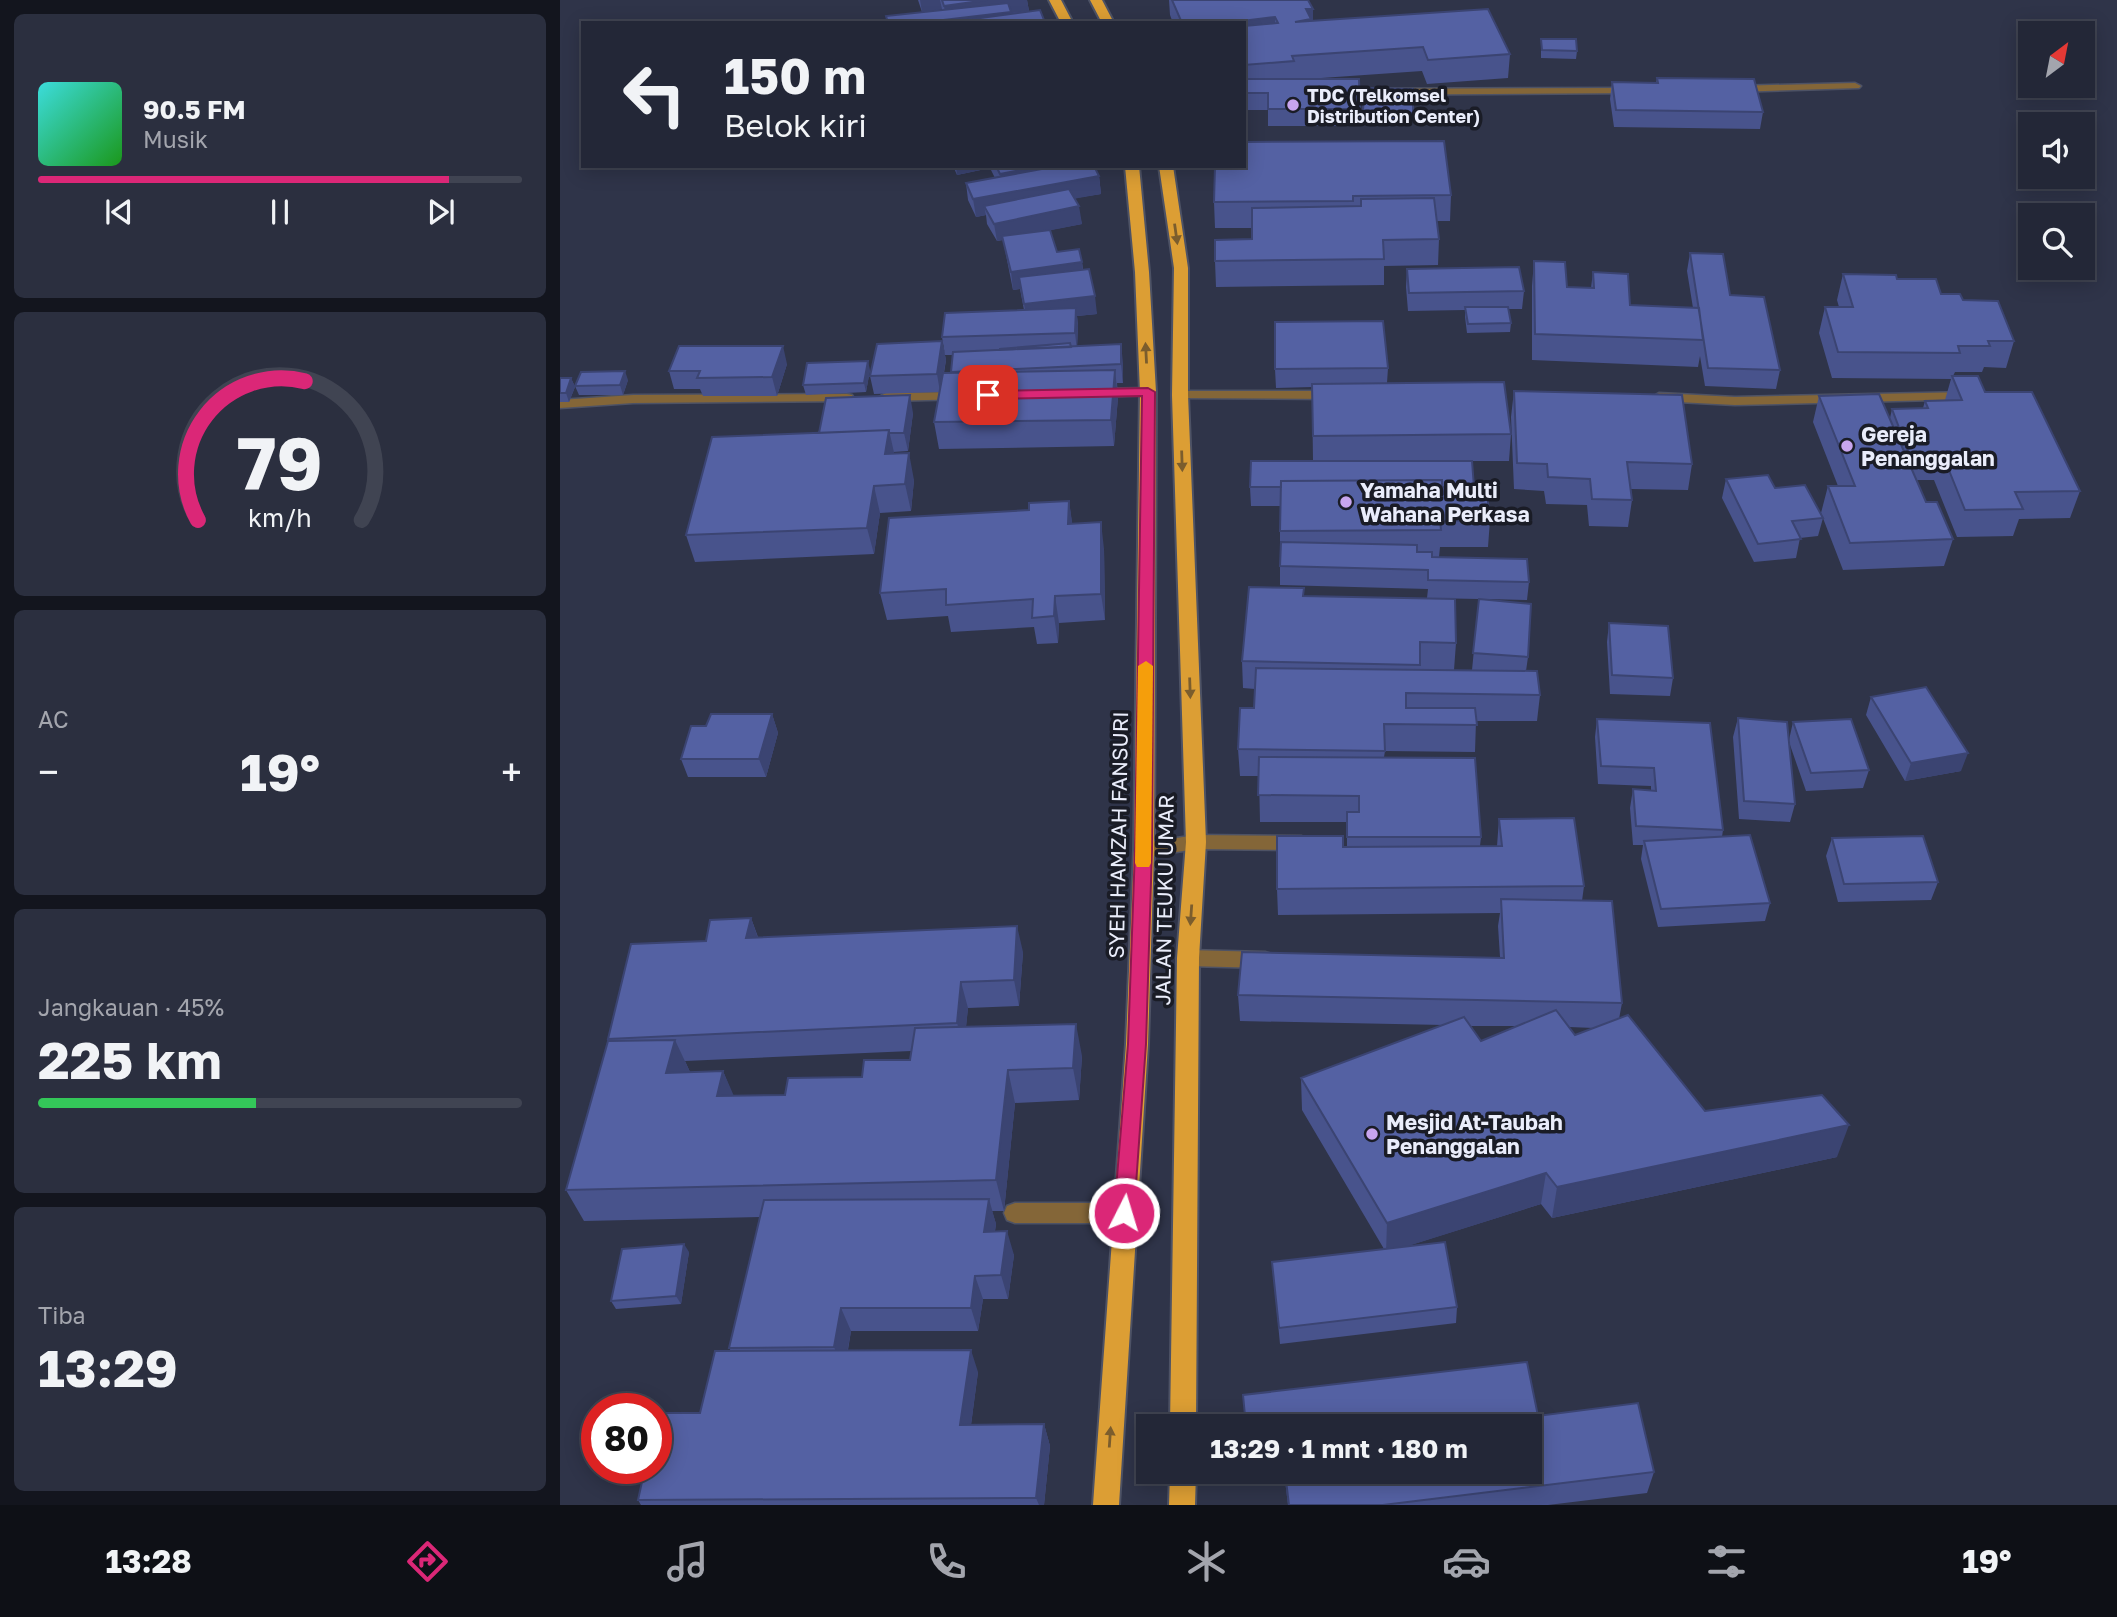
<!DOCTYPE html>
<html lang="id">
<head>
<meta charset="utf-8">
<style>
	:root { --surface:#232737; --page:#2b2f3f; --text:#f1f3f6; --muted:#a3a5ad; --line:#404452; --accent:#db2777 }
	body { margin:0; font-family:"Golos Text",sans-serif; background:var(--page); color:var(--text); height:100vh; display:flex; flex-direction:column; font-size:26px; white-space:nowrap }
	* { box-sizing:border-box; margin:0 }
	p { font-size:23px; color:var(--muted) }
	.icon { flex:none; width:38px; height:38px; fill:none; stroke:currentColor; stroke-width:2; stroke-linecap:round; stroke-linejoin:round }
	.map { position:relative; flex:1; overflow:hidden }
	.drawer { display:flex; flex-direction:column; gap:14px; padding:14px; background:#13151e; width:560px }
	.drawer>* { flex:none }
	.guide { position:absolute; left:21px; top:21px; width:665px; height:147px; border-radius:0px; box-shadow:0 4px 18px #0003,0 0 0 2px var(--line); background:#232737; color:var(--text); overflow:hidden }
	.needle { width:46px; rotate:32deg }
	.buttons { position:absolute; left:1458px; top:21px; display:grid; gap:14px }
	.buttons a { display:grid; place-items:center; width:77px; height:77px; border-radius:0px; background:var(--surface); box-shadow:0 4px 18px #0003,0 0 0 2px var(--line); font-size:35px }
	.speed { position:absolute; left:21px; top:1393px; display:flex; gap:14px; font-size:35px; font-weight:700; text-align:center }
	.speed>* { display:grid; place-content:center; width:91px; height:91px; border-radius:50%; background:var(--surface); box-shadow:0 4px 18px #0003,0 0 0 2px var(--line); line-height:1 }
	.speed .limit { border:10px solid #d22; background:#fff; color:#111 }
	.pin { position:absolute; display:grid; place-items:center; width:60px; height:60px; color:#fff; margin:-30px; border-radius:14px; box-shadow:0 4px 10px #0006 }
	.me { position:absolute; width:77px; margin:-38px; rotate:5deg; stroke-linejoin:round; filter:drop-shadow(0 0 5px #0008) }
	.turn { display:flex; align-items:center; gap:24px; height:147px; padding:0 28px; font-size:32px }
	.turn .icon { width:91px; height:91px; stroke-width:2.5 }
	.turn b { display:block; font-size:49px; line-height:60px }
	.big { font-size:52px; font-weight:700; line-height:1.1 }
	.drawer .widget { flex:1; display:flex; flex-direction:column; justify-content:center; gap:10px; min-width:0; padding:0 24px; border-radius:10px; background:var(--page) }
	.drawer .dial { align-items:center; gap:0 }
	.dial svg { height:182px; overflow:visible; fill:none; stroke:var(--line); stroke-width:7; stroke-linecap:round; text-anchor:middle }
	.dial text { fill:var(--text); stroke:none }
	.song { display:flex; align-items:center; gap:21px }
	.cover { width:84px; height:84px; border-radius:10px; background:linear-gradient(135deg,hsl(180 70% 55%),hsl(120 70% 35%)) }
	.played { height:7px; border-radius:4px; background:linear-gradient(90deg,var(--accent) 85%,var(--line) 85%) }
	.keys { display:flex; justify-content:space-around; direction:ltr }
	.heat { display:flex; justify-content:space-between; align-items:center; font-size:38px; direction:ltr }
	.charge { height:10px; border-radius:5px; background:linear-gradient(90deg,#34c759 45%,var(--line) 0) }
	.trip { position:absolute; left:576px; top:1414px; width:406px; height:70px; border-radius:0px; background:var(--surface); box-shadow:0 4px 18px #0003,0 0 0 2px var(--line); font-weight:700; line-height:70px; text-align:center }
	.tabs { display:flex; height:112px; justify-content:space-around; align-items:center; background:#0e1016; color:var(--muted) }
	.tabs .icon { width:49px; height:49px }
	.tabs .on { color:var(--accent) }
	.tabs b { font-size:32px; color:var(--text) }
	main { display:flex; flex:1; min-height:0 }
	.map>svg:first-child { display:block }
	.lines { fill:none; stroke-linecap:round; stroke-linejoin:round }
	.service-casing { stroke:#4d5265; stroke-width:3 }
	.minor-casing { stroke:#4d5265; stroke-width:3 }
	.trunk-casing { stroke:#4d5265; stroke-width:4 }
	.service { fill:#846638; fill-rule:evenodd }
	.minor { fill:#846638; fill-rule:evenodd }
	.trunk { fill:#dc9e34; fill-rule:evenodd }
	.wall { fill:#48538c; fill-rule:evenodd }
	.shaded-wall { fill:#3b4472 }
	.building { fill:#5461a3; stroke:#3b4472; stroke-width:2 }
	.oneway { fill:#7b5d2d }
	.route { fill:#db2777; stroke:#8e194d; stroke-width:2 }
	.slow { fill:#f59e0b }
	.poi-dot { fill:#c8a5ee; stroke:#1a1c26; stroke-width:2.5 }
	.labels { text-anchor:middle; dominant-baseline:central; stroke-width:7; stroke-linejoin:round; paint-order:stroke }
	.far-poi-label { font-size:18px; font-weight:bold; fill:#eaedfb; stroke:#1a1c26; text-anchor:start }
	.poi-label { font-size:21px; font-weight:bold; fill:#eaedfb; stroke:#1a1c26; text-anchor:start }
	.street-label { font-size:21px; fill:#eaedfb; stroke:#1a1c26 }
</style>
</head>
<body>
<main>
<section class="drawer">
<div class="widget">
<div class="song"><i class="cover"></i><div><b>90.5 FM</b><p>Musik</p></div></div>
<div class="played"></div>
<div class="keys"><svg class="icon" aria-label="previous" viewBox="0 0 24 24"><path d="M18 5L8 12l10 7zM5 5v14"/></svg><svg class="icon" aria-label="pause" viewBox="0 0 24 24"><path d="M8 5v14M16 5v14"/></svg><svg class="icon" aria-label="next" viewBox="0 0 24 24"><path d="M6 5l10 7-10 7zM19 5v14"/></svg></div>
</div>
<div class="widget dial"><svg viewBox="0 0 100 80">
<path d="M14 69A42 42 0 1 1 86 69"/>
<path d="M14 69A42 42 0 0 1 61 8" stroke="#db2777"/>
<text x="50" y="56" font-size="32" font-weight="700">79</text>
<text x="50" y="72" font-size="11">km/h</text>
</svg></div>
<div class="widget"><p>AC</p>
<div class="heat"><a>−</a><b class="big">19°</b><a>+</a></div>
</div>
<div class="widget"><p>Jangkauan · 45%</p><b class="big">225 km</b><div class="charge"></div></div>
<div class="widget"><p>Tiba</p><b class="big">13:29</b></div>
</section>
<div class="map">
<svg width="1557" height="1505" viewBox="0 0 1557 1505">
	<rect width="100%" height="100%" fill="#2f3449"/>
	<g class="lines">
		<defs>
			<path id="service" d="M628,950L705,952L712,954L715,960L712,966L705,968L628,966L621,964L618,958L621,952Z
				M455,1203H564L572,1206L575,1213L572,1220L564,1223H455L447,1220L444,1213L447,1206Z"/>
			<path id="minor" d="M1295,83L1301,86L1299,88L1174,92L1168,89L1174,86Z
				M1073,88L1079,91L1077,93L775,95L769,92L775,89Z
				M588,388L593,389V395L536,397L529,393L536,389Z
				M620,391H773L780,395L773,399L615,398V392Z
				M403,392L408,393V399L326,401L319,397L326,393Z
				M1410,392L1417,396L1415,399L1175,405L1099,401L1092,397L1099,393L1175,397Z
				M287,394L292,395L294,398L292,401L73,403L0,408V400L73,395Z
				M636,835L741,836L747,838L750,843L747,848L741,850L636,849L584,857L578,855L575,850L578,845L584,843Z"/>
			<path id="trunk" d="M489,0H501L513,23H501Z
				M530,0H542L554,23H542Z
				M565,166H579L589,272L596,392L594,850L588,1044L559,1505H533L566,1044L574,850L580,392L575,272Z
				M599,166H613L628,268V395L646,842L639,958L636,1426H610L617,958L626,842L612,395L614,268Z
				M610,1472H636L635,1505H609Z"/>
		</defs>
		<use href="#service" class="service-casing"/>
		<use href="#minor" class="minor-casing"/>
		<use href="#trunk" class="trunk-casing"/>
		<use href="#service" class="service"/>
		<use href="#minor" class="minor"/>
		<use href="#trunk" class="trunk"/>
	</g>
	<path class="wall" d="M358,0H467L469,11L451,14L484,20L382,10V9L362,12Z
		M609,0H748L753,21L950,54L948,78L867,84L862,71L747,79L800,109V126H708V110H684V23H613L610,15Z
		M981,39L1017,51L1016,59L981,58Z
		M1097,78L1203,112L1200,129L1054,127L1050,99L1052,82L1096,83Z
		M804,88L853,113V121H803Z
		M393,166H534L539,176L541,194L515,198L522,224L490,230L497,252L522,262L523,269L537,314L517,316L518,326L517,346L561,344L563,383H557L558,397L554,446L379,449L374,422L379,392L314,394L310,376L382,341L386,360L384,373H391L393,355H385L382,337L464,310L460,289L453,290L443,240L437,241L427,224L426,215L416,217L408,200L406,183L435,178L430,168L397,175Z
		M655,166L891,195L890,221H876L879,239L878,265L824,266V285L656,287L655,261L692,239V228H655L654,202Z
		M1130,253L1170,295L1220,370L1216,389L1145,386L1140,356L1138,367L972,360V286L974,261L1007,287L1031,288L1033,272L1070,305L1133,308L1127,271Z
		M847,269L964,291L962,309H948L951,323L950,332L907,333L905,317V310L848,311L846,287Z
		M1283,274L1337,279L1403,300L1454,341L1446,368L1424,367L1422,372H1395L1393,376L1425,392L1520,491L1510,518L1459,519L1453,536L1397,537L1374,480H1357L1366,502L1393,539L1384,566L1283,570L1261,513L1268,486H1278L1253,422L1259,396L1330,418L1332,409L1363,408L1365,401L1385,400L1391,379L1272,378L1259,333L1265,307H1279L1277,300Z
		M227,364L217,396H143L140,389H114L109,371Z
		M828,368L827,383L951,434L949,461H898L914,487L913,494L930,520L928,547H880L879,557L969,582L967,600L925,599L968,657L966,671L980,695L977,721H916L915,752L825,751L824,757L921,837L920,846H937L939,819L1024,886L1022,901L1062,1003L1059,1019L1145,1111L1277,1157L992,1218L981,1204L847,1246L897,1307L896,1323L720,1344L712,1262L824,1249L742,1110L741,1078L884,1025L680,1021L678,995L940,957L938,926L940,913L718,915L717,889L783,847H787V822H700L699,776H680L678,749L694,708L695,689L683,688L682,661L744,596L896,643L894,670H912L919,599L867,598L868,589L720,585V506H691L690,487L753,461L752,387L716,388L715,369ZM910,1026H956L921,1041ZM1009,1027L1034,1028L1015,1035Z
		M310,370L306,392L246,395L243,385Z
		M0,378H11L15,387L9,402H0Z
		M68,380L63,395H19L15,386Z
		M954,391L1132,464L1128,490L1071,489L1072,500L1068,527L1029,526L1027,505L986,504L984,491L954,489L951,417Z
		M353,413L348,451L333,452L354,480L351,511L320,513L314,554L135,562L126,535L259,433Z
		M1166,479L1215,488L1263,518L1258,536L1240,538L1236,558L1194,562L1162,498Z
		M509,501L512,524L544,549L545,620L499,623L498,643L477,644L474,627L391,632L388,616L327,620L320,593L469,510Z
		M1049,623L1113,678L1110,696L1050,694L1047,642Z
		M1311,697L1401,771L1345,781L1306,715Z
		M212,714L218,733L206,777H128L121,759L146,726Z
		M1178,718L1229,740L1233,722L1309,770L1303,788L1246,791L1229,742L1235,804L1230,822L1179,819L1173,737Z
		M1037,719L1150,723L1163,830L1162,837L1210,903L1205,921L1098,927L1081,859L1083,845H1073L1070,808L1073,789L1091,790V786L1038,784L1035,737Z
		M1272,838L1378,882L1371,900L1278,902L1266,856Z
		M191,918L198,937L463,952L459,1006L408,1008L406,1026L522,1056L519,1100L455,1103L444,1211H432L436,1224L435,1231L454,1255L448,1299H423L418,1331H291L288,1350L418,1372L411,1425L484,1424L490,1446L484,1505H81L78,1500L140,1413L171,1351L169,1348L200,1217L24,1221L6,1190L49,1041L48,1039L146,941ZM351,1051L350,1060L302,1077L225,1095L173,1096L163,1071L130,1072L125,1061Z
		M129,1252L121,1304L56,1309L51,1301Z
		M978,1416L1094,1472L1087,1493L988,1505H728L724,1472H970Z"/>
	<path class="shaded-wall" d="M360,0H380L382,9L362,12Z
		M427,0H467L469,11L451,13L452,23H359L386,20L384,6Z
		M746,9H753V33L736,46Z
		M715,17V41L684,45V23H666Z
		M484,20V23H467V22Z
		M396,166H430V168L397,175Z
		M480,166H510L443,192L440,174Z
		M539,176L541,194L429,214L424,206L426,215L416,217L413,199Z
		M519,206L522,224L437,241L434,224Z
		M522,262L524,279L453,290L451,272Z
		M535,296L537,314L517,316L518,326L517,351L515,333L467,322L464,304Z
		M382,341L386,360L380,392L377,374Z
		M561,344L563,363V383L561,364Z
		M223,346L227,364L217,396L212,377Z
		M308,361L310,370L306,392L304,383Z
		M555,370L558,397L554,446L551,420Z
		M65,371L68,380L63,395L60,385Z
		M11,378L15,387L9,402L6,393Z
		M350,395L353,413L348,451L344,433Z
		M329,430L335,457L325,454Z
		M349,453L354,480L351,511L345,484Z
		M314,486L320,513L314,554L307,528Z
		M509,501L513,528L508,524Z
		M541,522L544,549L545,620L541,594Z
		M495,596L499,623L498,643L494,616Z
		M212,714L218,733L206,777L199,759Z
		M1408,753L1401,771L1345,781L1351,763Z
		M191,918L200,944L186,938Z
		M457,926L463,952L459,1006L454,980Z
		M401,982L408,1008L404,1048L397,1023Z
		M516,1024L522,1056L519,1100L513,1068Z
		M115,1040L130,1072L106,1073Z
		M448,1070L455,1103L444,1211L436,1180Z
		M163,1071L177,1103L157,1096Z
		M1289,1125L1277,1157L992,1218L997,1187Z
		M986,1173L981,1204L826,1253L827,1223Z
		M429,1199L436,1224L431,1255L424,1232Z
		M447,1231L454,1255L448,1299L441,1275Z
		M124,1244L129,1252L121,1304L116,1296Z
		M415,1276L423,1299L418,1331L411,1308Z
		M281,1308L291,1331L284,1370L274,1347Z
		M411,1350L418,1372L408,1447L400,1425Z
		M484,1424L490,1446L484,1505H479L476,1498Z"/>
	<path class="building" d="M382,0H427L384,6Z
		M612,0H748L753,9H746L751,19L735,22L928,9L950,54L868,60L863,47L732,56L734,61L684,65V26L718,23L715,17L666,23H622Z
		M448,3L451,12L358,23H328L326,16Z
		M480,10L484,20L467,23H399L398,21Z
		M981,39H1016L1017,51L982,50Z
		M1097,78L1194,79L1203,112L1056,110L1052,82L1098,83Z
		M684,79H799L800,109H708V93H684Z
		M804,88L853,89V113L803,112Z
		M884,141L891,195L793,196V201L654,202L655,166H684V142Z
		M436,166H480L440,174Z
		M498,166H534L539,176L413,199L406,183Z
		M509,189L519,206L434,224L424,206Z
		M874,198L879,239L823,240L824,259L655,261V240L692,239V208L801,206V199Z
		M490,230L497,252L519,249L522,262L451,272L442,236Z
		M1130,253L1163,254L1170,295L1204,297L1220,370L1148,368Z
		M974,261L1005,262L1007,287L1034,288L1033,272L1068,274L1070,305L1139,308L1143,340L975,334Z
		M959,267L964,291L849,293L847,269Z
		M529,269L535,296L464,304L459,277Z
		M1283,274L1336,275L1337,279H1376L1381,294H1400L1403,300L1438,301L1454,341H1428L1430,346H1398L1400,353L1278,352L1265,307H1293Z
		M905,307H948L951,323L908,324Z
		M516,308L515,333L382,337L385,313Z
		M823,321L828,368L715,369V322Z
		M382,341L377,374L310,376L317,344Z
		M510,343L511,347L440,350V349Z
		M561,344V364L391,372L393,352Z
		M119,346H223L212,377L137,378L140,371H109Z
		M308,361L304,383L243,385L247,363Z
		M555,370L551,420L374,422L383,373Z
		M65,371L60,385L15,386L21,372Z
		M1392,376H1418L1425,392H1472L1520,491L1455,492L1463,509L1405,510L1382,453L1349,454L1332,409L1368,408L1365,401L1402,400Z
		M0,378H11L6,393H0Z
		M944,382L951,434L753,436L752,384Z
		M954,391L1122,395L1132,464L1067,462L1072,500L1032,499L1030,479L988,477L987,464L957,463Z
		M1319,394L1366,502H1377L1393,539L1290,543L1268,486H1295L1259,396Z
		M350,395L344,433H329V430L259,433L266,398Z
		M329,430L325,454L349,453L345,484L314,486L307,528L126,535L152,437Z
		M691,461H912L914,487H882V480L721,481V487H690Z
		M1208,475L1215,488L1245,485L1263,518L1232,521L1241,539L1198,544L1166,479Z
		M882,480L883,494L927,493L930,520L880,521L881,530L720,531L721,481Z
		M509,501L508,524L541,522V594L495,596L494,616L472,618L473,599L386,605V589L320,593L329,518L469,510V503Z
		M721,542L857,545V552H872V557L967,559L969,582L868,580V570L720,566Z
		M689,587L744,588L743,596L895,599L896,643L860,642V665L682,661Z
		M919,599L971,604L968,657L913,653Z
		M1049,623L1108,626L1113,678L1052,675Z
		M696,668L977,671L980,695L846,693V708H915L917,725L824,724L825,751L678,749L680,708H694Z
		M1366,687L1408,753L1351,763L1311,697Z
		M151,714H212L199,759H121L131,726H146Z
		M1178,718L1227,722L1235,804L1184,801Z
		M1037,719L1150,723L1163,830L1076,826L1073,789L1096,791L1094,768L1041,766Z
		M1291,719L1309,770L1251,773L1233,722Z
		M699,757L915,758L921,837H787V812H799V796L698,795Z
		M1014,818L1024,886L717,889V836H783V847L942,846L939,819Z
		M1190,835L1210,903L1101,909L1084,841Z
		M1363,836L1378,882L1284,884L1272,838Z
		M941,899L1052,901L1062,1003L678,995L682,952L944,958Z
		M191,918L186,938L457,926L454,980L401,982L397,1023L48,1039L71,944L146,941L150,920Z
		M996,1010L1015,1035L1068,1015L1145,1111L1262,1095L1289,1125L997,1187L986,1173L827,1223L741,1078L904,1017L921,1041Z
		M516,1024L513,1068L448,1070L436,1180L6,1190L48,1041L115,1040L106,1073L163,1071L157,1096L225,1095L228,1078L302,1077L304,1060H350L355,1028Z
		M429,1199L424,1232L447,1231L441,1275L415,1276L411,1308H281L274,1347L169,1348L204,1200Z
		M885,1242L897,1307L719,1328L712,1262Z
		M124,1244L116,1296L51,1301L62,1249Z
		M411,1350L400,1425L484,1424L476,1498L78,1500L85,1468H96V1423L99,1413H140L155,1351Z
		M967,1362L978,1416L1078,1403L1094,1472L823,1505H729L725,1472H970V1426H686L683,1395Z"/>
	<defs><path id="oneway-solid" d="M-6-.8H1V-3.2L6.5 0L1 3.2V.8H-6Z" transform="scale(1.75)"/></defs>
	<g class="oneway">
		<use href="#oneway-solid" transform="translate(616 234) rotate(82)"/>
		<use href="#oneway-solid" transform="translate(586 353) rotate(-93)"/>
		<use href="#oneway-solid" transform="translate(622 461) rotate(88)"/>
		<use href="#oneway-solid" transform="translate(630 688) rotate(88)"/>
		<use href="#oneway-solid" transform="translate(631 915) rotate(94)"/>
		<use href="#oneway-solid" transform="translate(550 1437) rotate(-86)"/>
	</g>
	<path class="route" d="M588,388L595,392L592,849L586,1044L574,1213L571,1220L564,1222L557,1220L554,1213L568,1044L575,849L582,396L428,399L422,395L428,391Z"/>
	<path class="slow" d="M586,661L593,666L591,863L589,867H577L575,863L578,666Z"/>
	<g class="poi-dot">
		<circle cx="733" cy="105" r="7"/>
		<circle cx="1287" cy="446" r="7"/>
		<circle cx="786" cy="502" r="7"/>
		<circle cx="812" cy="1134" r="7"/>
	</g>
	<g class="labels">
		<g class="far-poi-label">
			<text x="747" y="95">TDC (Telkomsel<tspan x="747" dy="21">Distribution Center)</tspan></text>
		</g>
		<g class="poi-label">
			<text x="1301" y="434">Gereja<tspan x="1301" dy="24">Penanggalan</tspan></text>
			<text x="800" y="490">Yamaha Multi<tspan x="800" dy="24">Wahana Perkasa</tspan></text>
			<text x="826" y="1122">Mesjid At-Taubah<tspan x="826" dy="24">Penanggalan</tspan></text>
		</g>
		<g class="street-label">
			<text transform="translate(558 835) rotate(-89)">SYEH HAMZAH FANSURI</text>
			<text transform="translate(604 900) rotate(-89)">JALAN TEUKU UMAR</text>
		</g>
	</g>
</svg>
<div class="buttons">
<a><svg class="needle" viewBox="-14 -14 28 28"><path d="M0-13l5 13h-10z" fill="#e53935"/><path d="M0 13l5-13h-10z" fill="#a3a5ad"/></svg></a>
<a><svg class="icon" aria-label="sound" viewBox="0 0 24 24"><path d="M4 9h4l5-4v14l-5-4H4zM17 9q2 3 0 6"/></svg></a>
<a><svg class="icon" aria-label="search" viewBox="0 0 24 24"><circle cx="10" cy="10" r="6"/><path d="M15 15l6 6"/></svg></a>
</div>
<div class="speed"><div class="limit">80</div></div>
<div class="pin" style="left:428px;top:395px;background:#d93025"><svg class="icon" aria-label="arrive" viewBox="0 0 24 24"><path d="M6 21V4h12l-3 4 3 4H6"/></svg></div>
<svg class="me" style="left:564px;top:1213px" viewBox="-20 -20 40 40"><circle r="17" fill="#db2777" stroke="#fff" stroke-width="3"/><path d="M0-11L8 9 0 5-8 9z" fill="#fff"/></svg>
<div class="trip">13:29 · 1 mnt · 180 m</div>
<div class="guide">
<div class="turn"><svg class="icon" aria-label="left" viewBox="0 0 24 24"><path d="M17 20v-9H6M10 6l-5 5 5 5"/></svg><div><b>150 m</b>Belok kiri</div></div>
</div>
</div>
</main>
<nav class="tabs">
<b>13:28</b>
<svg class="icon on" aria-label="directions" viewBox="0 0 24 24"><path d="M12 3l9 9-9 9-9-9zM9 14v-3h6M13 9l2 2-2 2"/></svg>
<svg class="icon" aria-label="music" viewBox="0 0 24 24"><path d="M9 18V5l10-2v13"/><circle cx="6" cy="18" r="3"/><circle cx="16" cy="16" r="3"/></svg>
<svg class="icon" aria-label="phone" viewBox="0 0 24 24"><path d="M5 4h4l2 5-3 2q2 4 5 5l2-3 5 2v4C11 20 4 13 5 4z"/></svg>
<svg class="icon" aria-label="climate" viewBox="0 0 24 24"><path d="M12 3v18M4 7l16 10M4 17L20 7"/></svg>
<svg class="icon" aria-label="car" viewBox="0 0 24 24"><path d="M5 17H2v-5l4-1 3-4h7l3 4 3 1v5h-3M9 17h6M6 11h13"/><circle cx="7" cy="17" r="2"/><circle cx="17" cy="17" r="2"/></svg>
<svg class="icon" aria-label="filters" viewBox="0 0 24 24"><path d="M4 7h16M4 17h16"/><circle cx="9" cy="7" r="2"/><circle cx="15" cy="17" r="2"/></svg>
<b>19°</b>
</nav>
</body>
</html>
